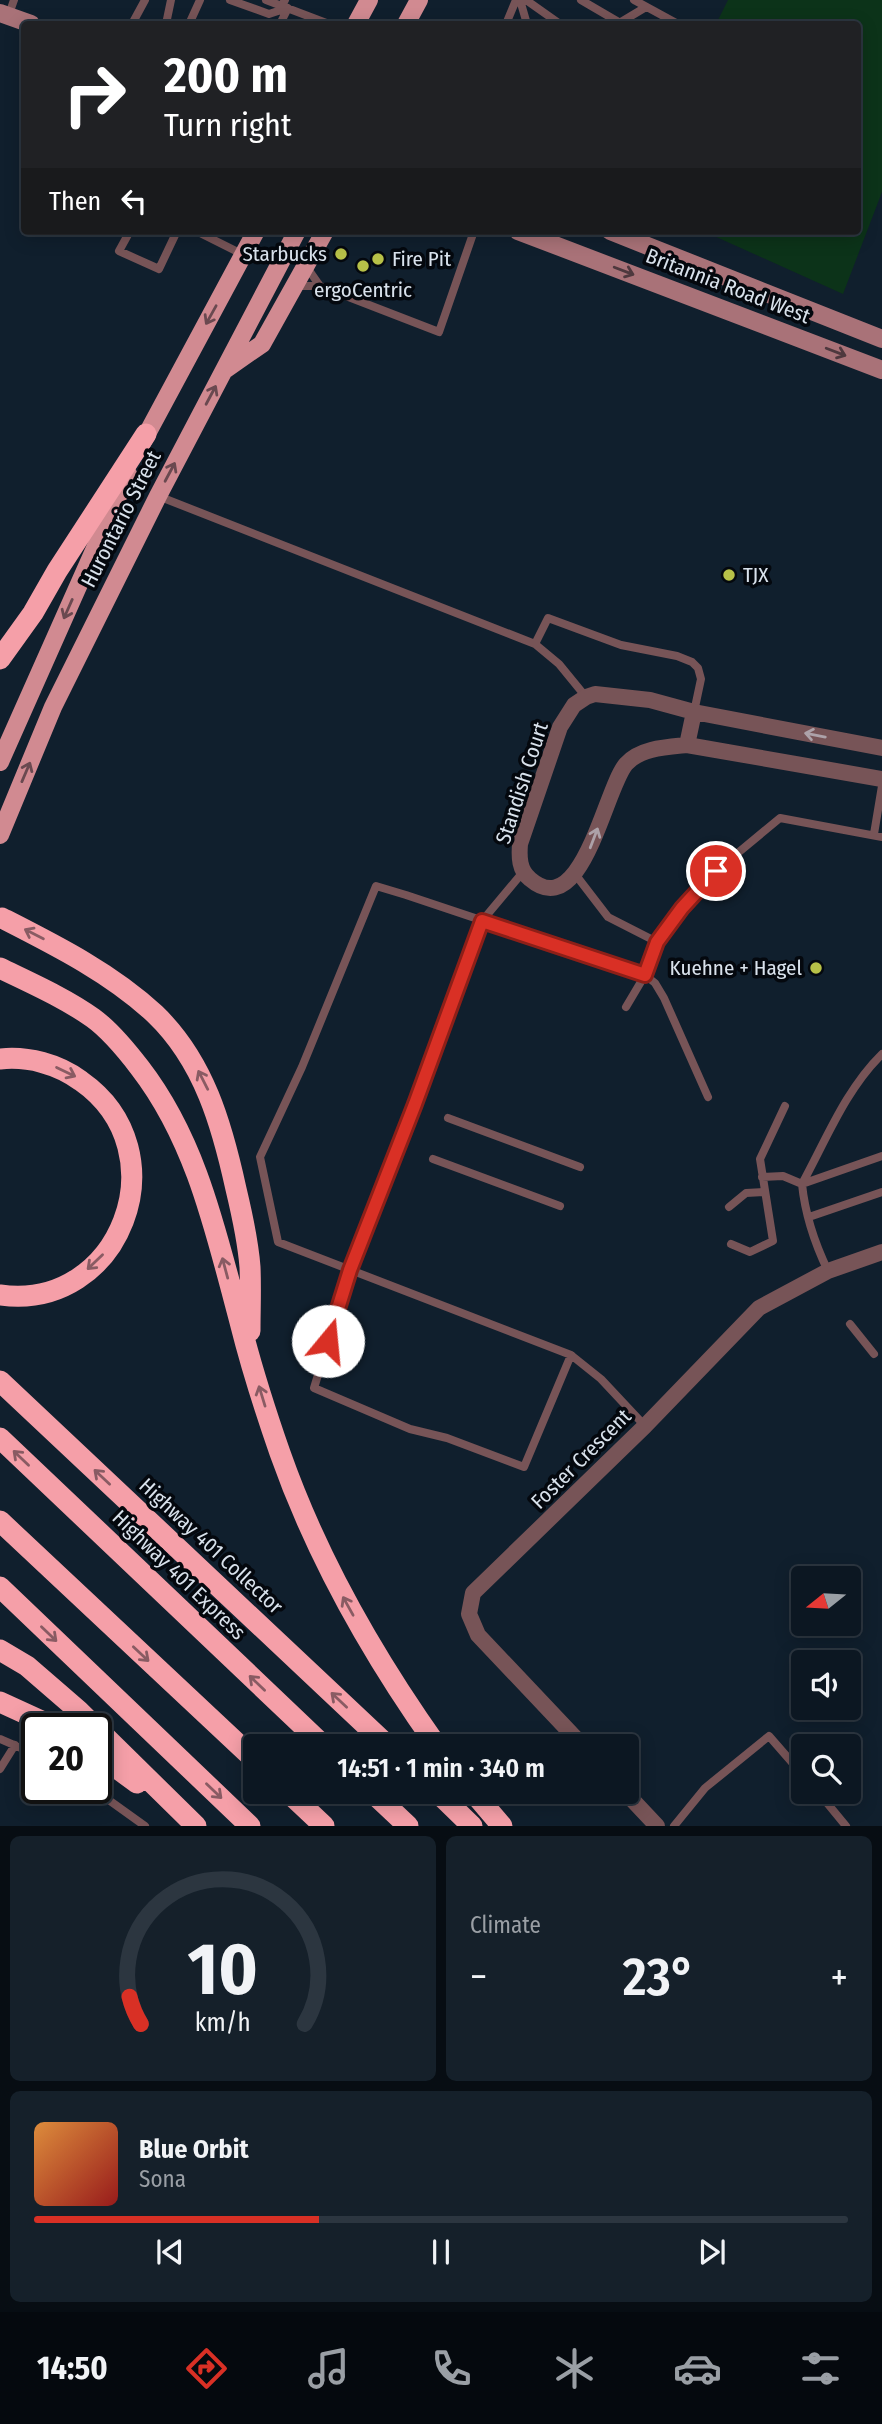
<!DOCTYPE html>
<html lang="en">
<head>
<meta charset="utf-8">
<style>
	:root { --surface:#0c1722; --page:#15202a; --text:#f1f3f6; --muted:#9a9fa5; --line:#2c3640; --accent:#d93025 }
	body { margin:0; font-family:"Fira Sans Condensed",sans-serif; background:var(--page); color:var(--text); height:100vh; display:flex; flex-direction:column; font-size:26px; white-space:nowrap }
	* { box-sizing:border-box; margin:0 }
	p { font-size:23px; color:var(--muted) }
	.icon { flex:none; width:38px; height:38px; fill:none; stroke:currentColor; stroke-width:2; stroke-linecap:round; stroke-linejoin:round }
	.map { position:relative; height:1826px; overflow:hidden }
	.panel { display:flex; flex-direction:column; gap:10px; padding:10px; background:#070d13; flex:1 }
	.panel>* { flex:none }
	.top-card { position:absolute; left:21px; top:21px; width:840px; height:214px; border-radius:7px; box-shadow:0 4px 18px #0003,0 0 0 2px var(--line); background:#202124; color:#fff; overflow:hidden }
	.needle { width:46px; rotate:252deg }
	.buttons { position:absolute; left:791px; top:1566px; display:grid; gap:14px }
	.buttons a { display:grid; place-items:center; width:70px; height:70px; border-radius:7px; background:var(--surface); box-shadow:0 4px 18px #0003,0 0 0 2px var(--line); font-size:35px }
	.speed { position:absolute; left:21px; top:1713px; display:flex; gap:14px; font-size:35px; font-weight:700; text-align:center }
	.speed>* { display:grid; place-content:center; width:91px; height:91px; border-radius:50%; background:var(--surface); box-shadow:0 4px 18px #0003,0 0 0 2px var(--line); line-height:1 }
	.speed .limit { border:4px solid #111; border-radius:10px; background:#fff; color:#111 }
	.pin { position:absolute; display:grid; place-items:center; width:60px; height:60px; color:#fff; margin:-30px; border:4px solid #fff; border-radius:50%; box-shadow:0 2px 7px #0007 }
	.me { position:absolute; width:77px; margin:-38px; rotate:17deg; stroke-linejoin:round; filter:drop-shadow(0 0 5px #0008) }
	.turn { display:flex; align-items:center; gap:24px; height:147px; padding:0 28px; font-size:32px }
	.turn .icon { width:91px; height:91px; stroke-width:2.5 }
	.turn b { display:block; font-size:49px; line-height:60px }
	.then { display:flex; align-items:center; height:66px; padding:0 28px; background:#0003; gap:14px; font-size:26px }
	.big { font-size:52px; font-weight:600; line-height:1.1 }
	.panel .widget { flex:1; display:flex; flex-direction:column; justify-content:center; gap:10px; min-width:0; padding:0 24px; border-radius:10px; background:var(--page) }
	.panel .dial { align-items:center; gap:0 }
	.dial svg { height:182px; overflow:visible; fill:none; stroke:var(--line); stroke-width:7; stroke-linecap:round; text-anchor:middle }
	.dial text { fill:var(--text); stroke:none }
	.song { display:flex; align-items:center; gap:21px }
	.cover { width:84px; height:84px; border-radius:10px; background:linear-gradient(135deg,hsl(30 70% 55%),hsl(0 70% 35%)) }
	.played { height:7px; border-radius:4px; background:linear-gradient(90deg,var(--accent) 35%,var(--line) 35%) }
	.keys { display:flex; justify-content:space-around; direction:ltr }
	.heat { display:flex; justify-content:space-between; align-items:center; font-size:38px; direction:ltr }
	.panel .tiles { flex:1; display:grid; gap:10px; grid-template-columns:1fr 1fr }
	.widget:last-child { grid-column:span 2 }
	.trip { position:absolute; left:243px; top:1734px; width:396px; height:70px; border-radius:7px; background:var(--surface); box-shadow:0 4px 18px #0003,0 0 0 2px var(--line); font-weight:600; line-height:70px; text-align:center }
	.tab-bar { display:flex; height:112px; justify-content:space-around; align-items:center; background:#05090e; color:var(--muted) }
	.tab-bar .icon { width:49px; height:49px }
	.tab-bar .selected { color:var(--accent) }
	.tab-bar b { font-size:32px; color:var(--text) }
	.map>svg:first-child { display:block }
	.green { fill:#0c3319 }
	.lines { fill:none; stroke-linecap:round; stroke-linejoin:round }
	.service { stroke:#775457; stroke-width:8 }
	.minor { stroke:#775457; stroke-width:16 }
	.secondary { stroke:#a97278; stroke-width:18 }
	.primary { stroke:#d18a91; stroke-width:18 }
	.motorway { stroke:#f59fa8; stroke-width:21 }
	.oneway { stroke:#4e383e }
	.oneway2 { stroke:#6a4950 }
	.oneway3 { stroke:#ada2a9 }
	.oneway4 { stroke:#895b63 }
	.route-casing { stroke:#8d1f18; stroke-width:18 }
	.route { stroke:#d93025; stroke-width:12 }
	.poi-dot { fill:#b7c148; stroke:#04080e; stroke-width:2.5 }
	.labels { text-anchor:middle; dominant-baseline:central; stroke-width:7; stroke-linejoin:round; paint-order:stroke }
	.poi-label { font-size:21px; fill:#d9e2ec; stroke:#04080e; text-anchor:end }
	.street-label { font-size:21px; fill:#d9e2ec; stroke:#04080e }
</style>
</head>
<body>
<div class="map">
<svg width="882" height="1826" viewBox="0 0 882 1826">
	<rect width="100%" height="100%" fill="#101f2d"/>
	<path class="green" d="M728,0H882V192L843,294L703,231H858V24H716Z"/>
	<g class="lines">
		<path class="service" d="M230,0L269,14L278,11L285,0
			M266,0L329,24
			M520,0L527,24
			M526,0L560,24
			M581,0L622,24
			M634,0L678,24
			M8,17L14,0
			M190,22L200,0
			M621,22L646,7
			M132,24L145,0
			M166,24L171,0
			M280,24L288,8
			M506,24L516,0
			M130,231L119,251L159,269L177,231
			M141,231H142
			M196,231L244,255
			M306,266L320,286
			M295,286H320L439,332L474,231
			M158,496L535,644L559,664L586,697
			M535,644L548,618L621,645L677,656L692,662L698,668L701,679L694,712
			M874,834L882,786
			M523,872L482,921L415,1104L350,1270L314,1388L410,1429L447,1438L524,1467L571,1355
			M575,874L608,917L657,942L645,975L626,1007
			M657,942L682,908L716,871L780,818L882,837
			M448,1118L580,1167
			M433,1159L560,1206
			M762,1177L783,1176L802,1184C805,1214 815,1244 828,1271
			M802,1184C826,1140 846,1089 882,1054
			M802,1184L882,1156
			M729,1207L746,1193L765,1192
			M809,1217L882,1192
			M731,1244L750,1252L773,1241L760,1159L785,1106
			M850,1324L874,1354
			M645,1426L601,1379L571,1355L278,1242L260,1157L302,1067L376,886L406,895L645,975L655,983L664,998L708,1097
			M0,1739L37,1755
			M0,1769L15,1745
			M92,1788L145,1826
			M818,1792L846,1826
			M674,1826L705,1788L769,1736L803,1775"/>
		<path class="minor" d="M687,745L694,712
			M882,748L694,712L650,700L595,694L586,697L574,705L560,727L520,844C519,857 519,870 530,879C582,924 605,788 626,764C640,748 667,747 687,745L882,779
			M583,1746L478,1635L469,1614L473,1593L645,1426L759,1308L828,1271L882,1252
			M625,1792L657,1826"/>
		<path class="secondary" d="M0,13L31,24
			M518,231L882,370
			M610,231L882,339"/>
		<path class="primary" d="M356,24L369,0
			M406,24L419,0
			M226,369L262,344L325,231
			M141,445L256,231
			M0,762L128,474
			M0,835L53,707L158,496L297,231"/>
		<path class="motorway" d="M0,659L33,613L57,571L146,434
			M2,918C55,945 111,973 155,1014C204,1061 222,1125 236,1189C242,1214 248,1241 250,1267C251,1288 250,1310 250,1331
			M0,968C31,983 65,998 93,1018C111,1031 127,1051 140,1068C197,1142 216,1233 240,1322C251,1366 265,1410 280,1453C317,1558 373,1656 437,1746
			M0,1059C28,1056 58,1064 81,1081C182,1152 120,1312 0,1295
			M0,1381L388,1746
			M0,1438L324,1746
			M0,1521L256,1761
			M0,1587L250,1826
			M0,1650L27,1666L79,1711L196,1826
			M0,1702L59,1729
			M96,1753L137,1783
			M288,1792L324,1826
			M372,1792L408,1826
			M437,1792L472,1826
			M473,1792L502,1826"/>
	</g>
	<defs><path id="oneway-shaft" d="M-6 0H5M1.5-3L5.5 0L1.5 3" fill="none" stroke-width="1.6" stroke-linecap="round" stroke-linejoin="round" transform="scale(1.75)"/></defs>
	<g class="oneway">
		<use href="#oneway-shaft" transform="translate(624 271) rotate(21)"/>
		<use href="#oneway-shaft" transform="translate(836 352) rotate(21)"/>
	</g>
	<g class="oneway2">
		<use href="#oneway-shaft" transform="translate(211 315) rotate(119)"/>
		<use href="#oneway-shaft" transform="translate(211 395) rotate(-62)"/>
		<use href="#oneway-shaft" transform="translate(170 472) rotate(-62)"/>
		<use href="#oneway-shaft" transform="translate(68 609) rotate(114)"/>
		<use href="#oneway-shaft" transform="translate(26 772) rotate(-67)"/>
	</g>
	<g class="oneway3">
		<use href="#oneway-shaft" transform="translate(815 735) rotate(-169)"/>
		<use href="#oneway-shaft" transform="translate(594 838) rotate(-69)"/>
	</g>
	<g class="oneway4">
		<use href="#oneway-shaft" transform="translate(34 934) rotate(-153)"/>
		<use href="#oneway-shaft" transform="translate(66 1072) rotate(26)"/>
		<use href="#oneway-shaft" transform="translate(203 1080) rotate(-117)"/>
		<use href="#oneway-shaft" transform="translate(95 1262) rotate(136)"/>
		<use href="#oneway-shaft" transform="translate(225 1268) rotate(-105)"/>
		<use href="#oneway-shaft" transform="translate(262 1396) rotate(-107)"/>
		<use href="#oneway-shaft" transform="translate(21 1458) rotate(-136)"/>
		<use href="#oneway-shaft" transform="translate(102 1477) rotate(-137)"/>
		<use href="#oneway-shaft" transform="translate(348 1606) rotate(-119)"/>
		<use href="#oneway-shaft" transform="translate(49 1634) rotate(44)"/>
		<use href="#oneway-shaft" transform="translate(141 1654) rotate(43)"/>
		<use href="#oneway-shaft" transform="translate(257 1683) rotate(-136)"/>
		<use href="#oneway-shaft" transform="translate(339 1700) rotate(-137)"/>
		<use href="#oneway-shaft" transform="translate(214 1791) rotate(44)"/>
	</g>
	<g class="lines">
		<defs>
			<path id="route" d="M328,1341L350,1270L415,1104L482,921L645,975L657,942L682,908L716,871"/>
		</defs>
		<use href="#route" class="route-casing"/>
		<use href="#route" class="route"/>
	</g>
	<g class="poi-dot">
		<circle cx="341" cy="254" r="7"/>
		<circle cx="378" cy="259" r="7"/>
		<circle cx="363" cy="266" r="7"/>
		<circle cx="729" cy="575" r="7"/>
		<circle cx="816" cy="968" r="7"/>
	</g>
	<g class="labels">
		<g class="poi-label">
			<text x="327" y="254">Starbucks</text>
			<text x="392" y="259" text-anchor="start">Fire Pit</text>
			<text x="363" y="290" text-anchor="middle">ergoCentric</text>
			<text x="743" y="575" text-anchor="start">TJX</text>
			<text x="802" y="968">Kuehne + Hagel</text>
		</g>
		<g class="street-label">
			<text transform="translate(728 286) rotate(21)">Britannia Road West</text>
			<text transform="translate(121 519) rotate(-63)">Hurontario Street</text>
			<text transform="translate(522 783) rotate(-72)">Standish Court</text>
			<text transform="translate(581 1459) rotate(-45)">Foster Crescent</text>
			<text transform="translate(211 1546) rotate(43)">Highway 401 Collector</text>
			<text transform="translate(179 1575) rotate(44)">Highway 401 Express</text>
		</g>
	</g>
</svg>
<div class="buttons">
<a><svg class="needle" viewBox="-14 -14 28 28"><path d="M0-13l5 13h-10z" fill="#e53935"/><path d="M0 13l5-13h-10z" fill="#9a9fa5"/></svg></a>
<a><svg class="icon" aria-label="sound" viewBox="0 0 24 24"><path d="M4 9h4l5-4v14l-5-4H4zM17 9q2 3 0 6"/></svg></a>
<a><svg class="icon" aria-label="search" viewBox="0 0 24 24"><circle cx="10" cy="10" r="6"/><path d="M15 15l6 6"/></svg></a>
</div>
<div class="speed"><div class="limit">20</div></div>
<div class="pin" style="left:716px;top:871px;background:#d93025"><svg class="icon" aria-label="arrive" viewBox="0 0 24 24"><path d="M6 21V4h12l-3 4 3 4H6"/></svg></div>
<svg class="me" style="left:328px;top:1341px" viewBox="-20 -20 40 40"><circle r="19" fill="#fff"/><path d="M0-13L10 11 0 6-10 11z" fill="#d93025"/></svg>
<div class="trip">14:51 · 1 min · 340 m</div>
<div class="top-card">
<div class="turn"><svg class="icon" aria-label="right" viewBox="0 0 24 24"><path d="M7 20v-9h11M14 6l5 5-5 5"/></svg><div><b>200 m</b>Turn right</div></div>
<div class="then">Then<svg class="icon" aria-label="left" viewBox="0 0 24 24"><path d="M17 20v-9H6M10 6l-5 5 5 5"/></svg></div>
</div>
</div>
<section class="panel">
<div class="tiles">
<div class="widget dial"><svg viewBox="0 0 100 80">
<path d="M14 69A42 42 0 1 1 86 69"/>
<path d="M14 69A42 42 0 0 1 9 57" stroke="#d93025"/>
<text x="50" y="56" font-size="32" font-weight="700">10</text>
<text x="50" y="72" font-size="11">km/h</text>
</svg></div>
<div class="widget"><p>Climate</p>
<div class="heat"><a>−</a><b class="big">23°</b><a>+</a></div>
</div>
<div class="widget">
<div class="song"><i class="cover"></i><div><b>Blue Orbit</b><p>Sona</p></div></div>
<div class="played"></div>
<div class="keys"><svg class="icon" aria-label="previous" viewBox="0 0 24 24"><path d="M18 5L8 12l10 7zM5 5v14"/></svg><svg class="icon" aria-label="pause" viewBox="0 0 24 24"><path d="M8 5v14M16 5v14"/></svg><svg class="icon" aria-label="next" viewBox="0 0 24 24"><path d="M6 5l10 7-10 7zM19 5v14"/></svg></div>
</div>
</div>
</section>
<nav class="tab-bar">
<b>14:50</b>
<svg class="icon selected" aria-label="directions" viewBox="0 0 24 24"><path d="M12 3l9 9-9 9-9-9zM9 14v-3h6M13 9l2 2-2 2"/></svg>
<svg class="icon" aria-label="music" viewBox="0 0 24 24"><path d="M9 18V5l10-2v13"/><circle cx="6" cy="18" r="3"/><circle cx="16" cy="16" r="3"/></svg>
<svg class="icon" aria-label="phone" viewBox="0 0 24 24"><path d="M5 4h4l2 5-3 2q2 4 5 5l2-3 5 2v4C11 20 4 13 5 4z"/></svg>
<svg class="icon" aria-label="climate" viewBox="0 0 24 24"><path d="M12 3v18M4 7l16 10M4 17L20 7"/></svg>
<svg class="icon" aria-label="car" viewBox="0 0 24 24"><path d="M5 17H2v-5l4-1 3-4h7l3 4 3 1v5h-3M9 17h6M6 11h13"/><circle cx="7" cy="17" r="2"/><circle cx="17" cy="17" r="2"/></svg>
<svg class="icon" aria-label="filters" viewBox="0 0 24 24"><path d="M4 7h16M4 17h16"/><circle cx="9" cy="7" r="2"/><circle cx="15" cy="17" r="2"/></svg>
</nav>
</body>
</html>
